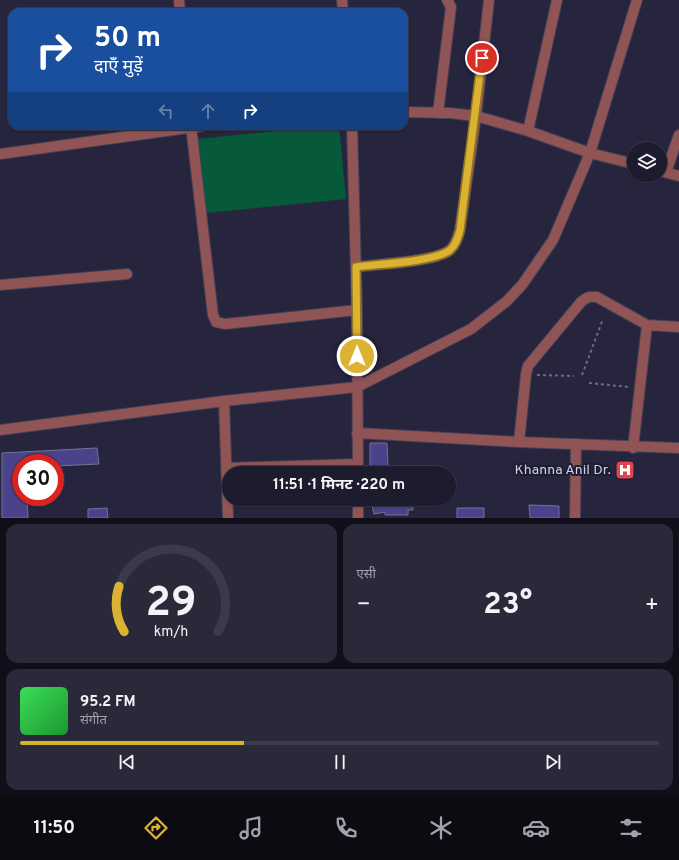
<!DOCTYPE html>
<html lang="hi">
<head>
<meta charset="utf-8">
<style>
	:root { --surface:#1d1c2e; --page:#2a293a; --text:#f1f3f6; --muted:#a0a1aa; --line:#3b3a4a; --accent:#dcb233 }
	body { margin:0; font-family:Overpass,"Noto Sans Devanagari",sans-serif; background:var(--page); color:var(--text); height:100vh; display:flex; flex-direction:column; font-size:15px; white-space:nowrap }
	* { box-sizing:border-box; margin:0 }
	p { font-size:13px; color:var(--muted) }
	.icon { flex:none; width:22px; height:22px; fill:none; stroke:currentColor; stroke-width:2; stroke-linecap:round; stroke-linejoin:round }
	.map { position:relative; height:518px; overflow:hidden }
	.details { display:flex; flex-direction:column; gap:6px; padding:6px; background:#100f19; flex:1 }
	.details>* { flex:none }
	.guide { position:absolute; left:8px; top:8px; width:400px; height:122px; border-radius:12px; box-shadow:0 1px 3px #0004,0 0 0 1px var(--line); background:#1a4fa0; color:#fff; overflow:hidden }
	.buttons { position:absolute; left:627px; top:142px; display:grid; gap:8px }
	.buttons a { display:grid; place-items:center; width:40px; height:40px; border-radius:50%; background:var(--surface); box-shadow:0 1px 3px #0004,0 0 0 1px var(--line); font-size:20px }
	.speed { position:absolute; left:12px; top:454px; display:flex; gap:8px; font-size:20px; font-weight:700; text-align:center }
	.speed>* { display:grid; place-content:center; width:52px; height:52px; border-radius:50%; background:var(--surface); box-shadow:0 1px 3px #0004,0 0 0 1px var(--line); line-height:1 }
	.speed .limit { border:6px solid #d22; background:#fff; color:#111 }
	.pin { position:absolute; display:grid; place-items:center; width:34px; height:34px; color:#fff; margin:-17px; border:2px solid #fff; border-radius:50%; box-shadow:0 1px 4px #0007 }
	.me { position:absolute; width:44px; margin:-22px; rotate:0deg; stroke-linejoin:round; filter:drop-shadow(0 0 3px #0008) }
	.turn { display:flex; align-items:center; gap:14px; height:84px; padding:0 20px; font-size:18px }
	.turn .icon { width:52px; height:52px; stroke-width:2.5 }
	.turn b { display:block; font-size:28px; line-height:34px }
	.lanes { display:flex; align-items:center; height:38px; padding:0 20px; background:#0003; justify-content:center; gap:20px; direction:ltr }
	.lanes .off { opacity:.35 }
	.big { font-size:30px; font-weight:700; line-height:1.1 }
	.details .widget { flex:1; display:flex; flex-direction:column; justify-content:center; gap:6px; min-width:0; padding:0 14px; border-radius:12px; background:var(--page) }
	.details .dial { align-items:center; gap:0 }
	.dial svg { height:104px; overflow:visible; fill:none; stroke:var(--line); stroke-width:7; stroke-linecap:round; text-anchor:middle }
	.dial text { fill:var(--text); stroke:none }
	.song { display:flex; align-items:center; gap:12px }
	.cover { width:48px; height:48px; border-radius:6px; background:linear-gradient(135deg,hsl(130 70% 55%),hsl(130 70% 35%)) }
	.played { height:4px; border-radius:2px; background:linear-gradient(90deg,var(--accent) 35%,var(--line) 35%) }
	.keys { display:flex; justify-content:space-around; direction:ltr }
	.heat { display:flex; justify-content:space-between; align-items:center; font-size:22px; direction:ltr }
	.details .tiles { flex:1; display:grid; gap:6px; grid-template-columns:1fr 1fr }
	.widget:last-child { grid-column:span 2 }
	.trip { position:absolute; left:222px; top:466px; width:234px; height:40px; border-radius:20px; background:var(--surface); box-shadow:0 1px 3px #0004,0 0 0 1px var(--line); font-weight:700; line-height:40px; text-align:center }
	.menu { display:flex; height:64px; justify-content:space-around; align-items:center; background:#0c0b12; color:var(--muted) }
	.menu .icon { width:28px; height:28px }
	.menu .active { color:var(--accent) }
	.menu b { font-size:18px; color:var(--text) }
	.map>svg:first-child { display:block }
	.green { fill:#065a39 }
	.building { fill:#4a428b; stroke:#747391 }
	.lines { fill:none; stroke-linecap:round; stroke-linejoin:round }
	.minor-casing { stroke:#424158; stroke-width:12 }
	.path { stroke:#6d6b81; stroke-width:2; stroke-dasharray:3 3; stroke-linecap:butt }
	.minor { stroke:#905455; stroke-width:10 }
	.route-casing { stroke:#8f7421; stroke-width:10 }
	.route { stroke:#dcb233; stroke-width:7 }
	.labels { text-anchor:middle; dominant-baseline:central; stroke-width:4; stroke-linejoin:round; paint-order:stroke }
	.poi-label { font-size:14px; fill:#d2d2e2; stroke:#1d1c33; text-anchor:end }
</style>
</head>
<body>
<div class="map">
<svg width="679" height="518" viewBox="0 0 679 518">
	<rect width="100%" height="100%" fill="#27253e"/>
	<path class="green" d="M326,126H339L346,199L206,213L198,139Z"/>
	<path class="building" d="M370,443H387L388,466H384V473L370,471Z
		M97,448L99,464L55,466V463H21V497H27L28,518H2V453Z
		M377,499H413V510H408V515H385V512L374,514L372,505L378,504Z
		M529,505L559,506V518H530Z
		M107,508L108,518H88V509Z
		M457,508H484V518H457Z"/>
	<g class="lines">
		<defs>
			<path id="minor" d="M179,0L180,12
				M342,0L343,12
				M404,112L450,113L476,116L528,131L590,153L634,164
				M438,113L451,7L447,0
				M191,126L213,315L216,322L225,324L357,310
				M352,126L357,310L358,473
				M528,131L557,0
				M0,154L202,126
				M660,171L679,176
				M666,172L679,135
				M356,267C377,264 435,262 450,250C456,245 458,237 460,230L476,116L489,0
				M0,285L127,274
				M224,401L228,518
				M0,430L224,401L357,387L471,329L507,301L522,285L553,240L590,153L637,0
				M357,433L519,442L679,448
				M519,442L526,374L528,366L581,302C587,297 590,296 597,297L647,325L679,327
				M633,448L647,325
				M227,468L357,464
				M358,499V518
				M575,518L576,444"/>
		</defs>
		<use href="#minor" class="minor-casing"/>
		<path class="path" d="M537,375L574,376
			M582,375L603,319
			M589,383L629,387"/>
		<use href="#minor" class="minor"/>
	</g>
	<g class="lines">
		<defs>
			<path id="route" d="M357,356L356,267C377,264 435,262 450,250C456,245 458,237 460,230L482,58"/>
		</defs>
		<use href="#route" class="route-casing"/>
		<use href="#route" class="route"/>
	</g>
	<defs>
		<symbol id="hospital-square" viewBox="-11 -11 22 22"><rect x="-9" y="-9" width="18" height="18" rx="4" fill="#e0444e" stroke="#1d1c33"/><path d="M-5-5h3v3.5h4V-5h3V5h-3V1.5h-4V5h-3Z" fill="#fff"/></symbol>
	</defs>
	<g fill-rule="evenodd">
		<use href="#hospital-square" x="614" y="459" width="22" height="22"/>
	</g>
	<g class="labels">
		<g class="poi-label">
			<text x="611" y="470">Khanna Anil Dr.</text>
		</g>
	</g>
</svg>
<div class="buttons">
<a><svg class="icon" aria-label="layers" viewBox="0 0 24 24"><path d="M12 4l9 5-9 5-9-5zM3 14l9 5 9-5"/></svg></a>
</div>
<div class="speed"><div class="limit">30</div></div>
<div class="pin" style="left:482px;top:58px;background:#d93025"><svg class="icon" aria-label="arrive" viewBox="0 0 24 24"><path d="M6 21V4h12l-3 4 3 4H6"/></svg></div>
<svg class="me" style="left:357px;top:356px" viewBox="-20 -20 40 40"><circle r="17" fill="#dcb233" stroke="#fff" stroke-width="3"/><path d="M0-11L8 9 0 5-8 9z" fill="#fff"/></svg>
<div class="trip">11:51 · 1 मिनट · 220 m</div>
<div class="guide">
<div class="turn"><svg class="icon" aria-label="right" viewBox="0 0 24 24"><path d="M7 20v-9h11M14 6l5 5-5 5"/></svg><div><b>50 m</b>दाएँ मुड़ें</div></div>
<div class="lanes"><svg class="icon off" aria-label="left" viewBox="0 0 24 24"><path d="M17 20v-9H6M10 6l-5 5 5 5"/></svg><svg class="icon off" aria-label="ahead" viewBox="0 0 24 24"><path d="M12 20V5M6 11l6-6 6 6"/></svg><svg class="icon" aria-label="right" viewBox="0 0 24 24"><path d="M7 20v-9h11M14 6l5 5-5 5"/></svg></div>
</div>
</div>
<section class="details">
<div class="tiles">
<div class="widget dial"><svg viewBox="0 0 100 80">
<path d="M14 69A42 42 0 1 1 86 69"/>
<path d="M14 69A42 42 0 0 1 10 34" stroke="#dcb233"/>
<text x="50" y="56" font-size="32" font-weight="700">29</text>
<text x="50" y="72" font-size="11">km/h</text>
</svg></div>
<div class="widget"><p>एसी</p>
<div class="heat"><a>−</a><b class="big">23°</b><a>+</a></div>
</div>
<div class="widget">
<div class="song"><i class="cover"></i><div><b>95.2 FM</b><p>संगीत</p></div></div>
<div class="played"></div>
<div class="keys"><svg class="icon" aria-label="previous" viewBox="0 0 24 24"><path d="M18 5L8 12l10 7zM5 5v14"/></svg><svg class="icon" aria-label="pause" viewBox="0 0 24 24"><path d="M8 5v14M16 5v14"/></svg><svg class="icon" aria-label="next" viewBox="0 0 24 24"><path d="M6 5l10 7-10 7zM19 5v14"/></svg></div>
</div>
</div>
</section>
<nav class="menu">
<b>11:50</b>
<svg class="icon active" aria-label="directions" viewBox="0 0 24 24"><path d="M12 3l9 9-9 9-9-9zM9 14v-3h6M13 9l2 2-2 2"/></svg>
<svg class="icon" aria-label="music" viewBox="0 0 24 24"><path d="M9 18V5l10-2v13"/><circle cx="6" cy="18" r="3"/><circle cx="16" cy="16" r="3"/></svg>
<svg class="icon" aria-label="phone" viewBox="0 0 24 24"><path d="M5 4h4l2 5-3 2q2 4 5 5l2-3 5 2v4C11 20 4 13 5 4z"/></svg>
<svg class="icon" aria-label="climate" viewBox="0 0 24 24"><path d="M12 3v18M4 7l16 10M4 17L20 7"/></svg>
<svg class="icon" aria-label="car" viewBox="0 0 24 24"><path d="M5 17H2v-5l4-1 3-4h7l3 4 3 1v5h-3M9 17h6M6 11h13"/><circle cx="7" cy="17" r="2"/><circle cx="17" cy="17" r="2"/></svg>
<svg class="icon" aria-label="filters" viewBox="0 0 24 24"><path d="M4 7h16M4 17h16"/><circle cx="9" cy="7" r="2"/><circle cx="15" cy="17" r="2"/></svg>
</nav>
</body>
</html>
